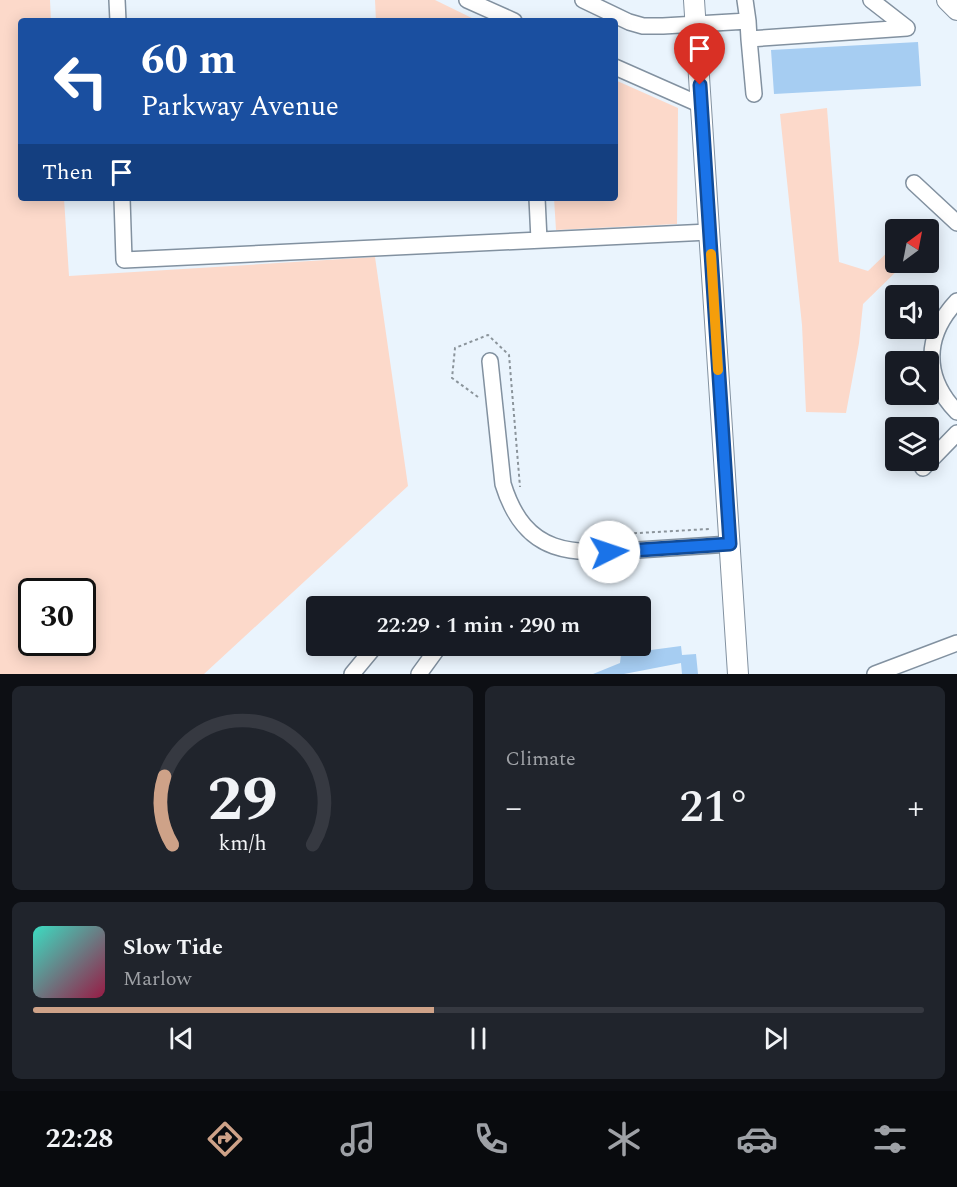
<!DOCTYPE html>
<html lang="en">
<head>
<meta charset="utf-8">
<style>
	:root { --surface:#171b24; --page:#20242c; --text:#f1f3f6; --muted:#9ea1a6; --line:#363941; --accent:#cea288 }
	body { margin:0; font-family:Spectral,serif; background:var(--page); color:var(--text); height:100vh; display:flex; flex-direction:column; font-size:22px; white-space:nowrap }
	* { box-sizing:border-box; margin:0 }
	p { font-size:20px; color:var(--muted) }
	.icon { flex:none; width:33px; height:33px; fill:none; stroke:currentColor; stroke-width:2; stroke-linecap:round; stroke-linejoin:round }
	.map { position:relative; height:674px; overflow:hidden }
	.details { display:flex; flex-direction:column; gap:12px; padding:12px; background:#0d0f14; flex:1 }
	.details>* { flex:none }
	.hud { position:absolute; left:18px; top:18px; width:600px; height:183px; border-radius:6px; box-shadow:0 3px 15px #0003; background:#1a4fa0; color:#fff; overflow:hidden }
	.needle { width:39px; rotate:32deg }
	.controls { position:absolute; left:885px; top:219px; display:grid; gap:12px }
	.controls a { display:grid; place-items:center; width:54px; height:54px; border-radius:6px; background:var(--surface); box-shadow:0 3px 15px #0003; font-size:30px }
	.speed { position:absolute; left:18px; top:578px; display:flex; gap:12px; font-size:30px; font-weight:700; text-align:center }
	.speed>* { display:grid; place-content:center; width:78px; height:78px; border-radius:50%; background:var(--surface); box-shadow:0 3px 15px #0003; line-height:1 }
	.speed .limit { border:3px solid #111; border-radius:9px; background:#fff; color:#111 }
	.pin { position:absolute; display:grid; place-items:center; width:51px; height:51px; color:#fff; margin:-62px -26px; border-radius:50% 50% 50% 0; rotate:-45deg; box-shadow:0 0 6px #0007 }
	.pin .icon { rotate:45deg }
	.me { position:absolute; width:66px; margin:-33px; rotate:86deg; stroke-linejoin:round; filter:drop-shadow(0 0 4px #0008) }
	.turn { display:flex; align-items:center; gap:21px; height:126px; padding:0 24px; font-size:27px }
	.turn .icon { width:78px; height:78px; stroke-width:2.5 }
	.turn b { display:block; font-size:42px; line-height:51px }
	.then { display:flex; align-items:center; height:57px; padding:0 24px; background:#0003; gap:12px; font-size:22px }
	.big { font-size:45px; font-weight:600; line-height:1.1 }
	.details .card { flex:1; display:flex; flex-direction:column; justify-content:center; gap:9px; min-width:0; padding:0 21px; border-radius:9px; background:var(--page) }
	.details .dial { align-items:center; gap:0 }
	.dial svg { height:156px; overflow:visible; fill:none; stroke:var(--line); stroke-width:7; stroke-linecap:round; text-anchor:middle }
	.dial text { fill:var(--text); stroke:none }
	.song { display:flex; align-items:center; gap:18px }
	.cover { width:72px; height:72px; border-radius:9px; background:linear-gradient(135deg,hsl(170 70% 55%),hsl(340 70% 35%)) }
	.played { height:6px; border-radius:3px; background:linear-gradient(90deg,var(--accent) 45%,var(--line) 45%) }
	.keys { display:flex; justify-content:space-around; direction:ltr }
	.heat { display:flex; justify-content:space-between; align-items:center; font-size:33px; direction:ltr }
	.details .tiles { flex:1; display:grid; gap:12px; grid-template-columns:1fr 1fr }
	.card:last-child { grid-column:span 2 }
	.trip { position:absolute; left:306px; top:596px; width:345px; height:60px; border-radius:6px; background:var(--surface); box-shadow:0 3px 15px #0003; font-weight:600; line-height:60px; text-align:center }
	.dock { display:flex; height:96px; justify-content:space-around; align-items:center; background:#090b0e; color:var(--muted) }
	.dock .icon { width:42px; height:42px }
	.dock .selected { color:var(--accent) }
	.dock b { font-size:27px; color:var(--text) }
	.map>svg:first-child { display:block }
	.green { fill:#fcd9ca; fill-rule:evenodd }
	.building { fill:#a6cdf2 }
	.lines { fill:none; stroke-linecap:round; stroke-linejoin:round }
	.minor-casing { stroke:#8291a0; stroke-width:18 }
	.major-casing { stroke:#8291a0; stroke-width:22 }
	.path { stroke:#8b949b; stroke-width:2; stroke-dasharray:3 3; stroke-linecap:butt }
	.minor { stroke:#fff; stroke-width:15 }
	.major { stroke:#fff; stroke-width:20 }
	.route-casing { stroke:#114b97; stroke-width:15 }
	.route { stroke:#1a73e8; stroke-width:10 }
	.slow { stroke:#f59e0b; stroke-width:10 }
</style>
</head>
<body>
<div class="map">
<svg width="957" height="674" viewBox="0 0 957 674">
	<rect width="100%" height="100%" fill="#eaf4fd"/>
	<path class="green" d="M0,0H50L51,21H21V198H64L69,276L375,257L408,486L204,674H0ZM32,591H82V642H32Z
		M375,0H435L478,21H376Z
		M615,80L678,108L677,224L556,230L554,198H615Z
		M827,108L839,262L868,271L895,245L896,262L905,263L863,304L859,343L846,413L806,412L802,325L780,114Z"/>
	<path class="building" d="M918,42L921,86L774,94L771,50Z
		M681,646L682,655L696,654L698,674H682L681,663L624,674H593L620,663L621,654Z"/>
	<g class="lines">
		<defs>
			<path id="minor" d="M117,0L118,21
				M467,0L514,21
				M583,0L629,22L643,26H663L748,21L749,39L907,28L871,0
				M745,0L748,21
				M749,39L754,94
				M615,67L701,105
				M914,183L957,223
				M122,198L124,260L709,232
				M537,198L539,240
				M957,301C924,336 923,377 957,412
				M490,361L503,484C526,558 573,554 638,550C669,548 699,546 730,544
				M923,468L957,433
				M413,606H429
				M352,674L376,645
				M419,674L440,645
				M875,674L957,643"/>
			<path id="major" d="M694,0L738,674
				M947,0L957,10"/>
		</defs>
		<use href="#minor" class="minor-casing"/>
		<use href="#major" class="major-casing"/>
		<path class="path" d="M478,397L452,378L455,348L488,335L509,355L520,487
			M586,536L709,529"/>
		<use href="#minor" class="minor"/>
		<use href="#major" class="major"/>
	</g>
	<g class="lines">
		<defs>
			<path id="route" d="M609,552L730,544L700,85"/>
		</defs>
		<use href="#route" class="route-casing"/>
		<use href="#route" class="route"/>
		<path class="slow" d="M711,254L718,370"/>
	</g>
</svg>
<div class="controls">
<a><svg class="needle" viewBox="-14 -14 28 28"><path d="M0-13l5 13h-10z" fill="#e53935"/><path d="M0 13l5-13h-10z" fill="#9ea1a6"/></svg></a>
<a><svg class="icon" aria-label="sound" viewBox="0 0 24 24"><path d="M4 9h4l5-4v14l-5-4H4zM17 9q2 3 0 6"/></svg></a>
<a><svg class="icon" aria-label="search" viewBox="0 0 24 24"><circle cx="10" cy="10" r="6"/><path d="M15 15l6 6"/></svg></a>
<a><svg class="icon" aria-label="layers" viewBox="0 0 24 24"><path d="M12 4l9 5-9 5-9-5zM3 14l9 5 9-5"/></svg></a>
</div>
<div class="speed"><div class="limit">30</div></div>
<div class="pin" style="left:700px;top:85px;background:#d93025"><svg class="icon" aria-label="arrive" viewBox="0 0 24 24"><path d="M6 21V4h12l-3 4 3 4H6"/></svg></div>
<svg class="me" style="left:609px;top:552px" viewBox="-20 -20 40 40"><circle r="19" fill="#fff"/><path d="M0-13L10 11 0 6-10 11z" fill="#1a73e8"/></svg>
<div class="trip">22:29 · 1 min · 290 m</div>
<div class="hud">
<div class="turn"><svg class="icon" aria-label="left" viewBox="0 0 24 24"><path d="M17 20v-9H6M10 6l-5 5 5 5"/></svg><div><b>60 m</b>Parkway Avenue</div></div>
<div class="then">Then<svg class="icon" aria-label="arrive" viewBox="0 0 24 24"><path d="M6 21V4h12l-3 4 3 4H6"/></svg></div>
</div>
</div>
<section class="details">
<div class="tiles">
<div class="card dial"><svg viewBox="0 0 100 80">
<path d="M14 69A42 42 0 1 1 86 69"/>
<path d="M14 69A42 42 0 0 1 10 34" stroke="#cea288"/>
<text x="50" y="56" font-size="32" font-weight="700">29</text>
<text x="50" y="72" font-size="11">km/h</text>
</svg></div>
<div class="card"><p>Climate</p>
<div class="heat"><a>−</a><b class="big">21°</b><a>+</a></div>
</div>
<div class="card">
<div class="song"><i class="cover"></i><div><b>Slow Tide</b><p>Marlow</p></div></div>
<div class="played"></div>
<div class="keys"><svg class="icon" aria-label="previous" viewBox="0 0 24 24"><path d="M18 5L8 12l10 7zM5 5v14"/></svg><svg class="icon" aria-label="pause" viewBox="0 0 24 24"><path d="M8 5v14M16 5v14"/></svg><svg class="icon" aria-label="next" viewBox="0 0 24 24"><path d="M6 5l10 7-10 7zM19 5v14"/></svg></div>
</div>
</div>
</section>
<nav class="dock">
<b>22:28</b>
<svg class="icon selected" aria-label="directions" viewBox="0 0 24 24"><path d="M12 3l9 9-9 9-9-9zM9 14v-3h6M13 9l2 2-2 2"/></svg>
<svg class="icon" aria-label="music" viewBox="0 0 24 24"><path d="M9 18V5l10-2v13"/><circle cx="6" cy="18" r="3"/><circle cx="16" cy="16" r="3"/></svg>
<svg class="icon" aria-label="phone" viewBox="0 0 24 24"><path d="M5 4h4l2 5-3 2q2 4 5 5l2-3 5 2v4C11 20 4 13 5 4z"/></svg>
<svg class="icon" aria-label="climate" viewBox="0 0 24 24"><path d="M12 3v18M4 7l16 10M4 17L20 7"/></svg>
<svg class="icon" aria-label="car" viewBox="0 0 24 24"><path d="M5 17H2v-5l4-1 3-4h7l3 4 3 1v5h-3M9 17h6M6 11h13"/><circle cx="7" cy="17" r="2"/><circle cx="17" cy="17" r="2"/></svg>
<svg class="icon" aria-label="filters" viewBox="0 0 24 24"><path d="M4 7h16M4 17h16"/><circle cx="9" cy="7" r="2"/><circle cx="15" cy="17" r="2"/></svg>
</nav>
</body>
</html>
